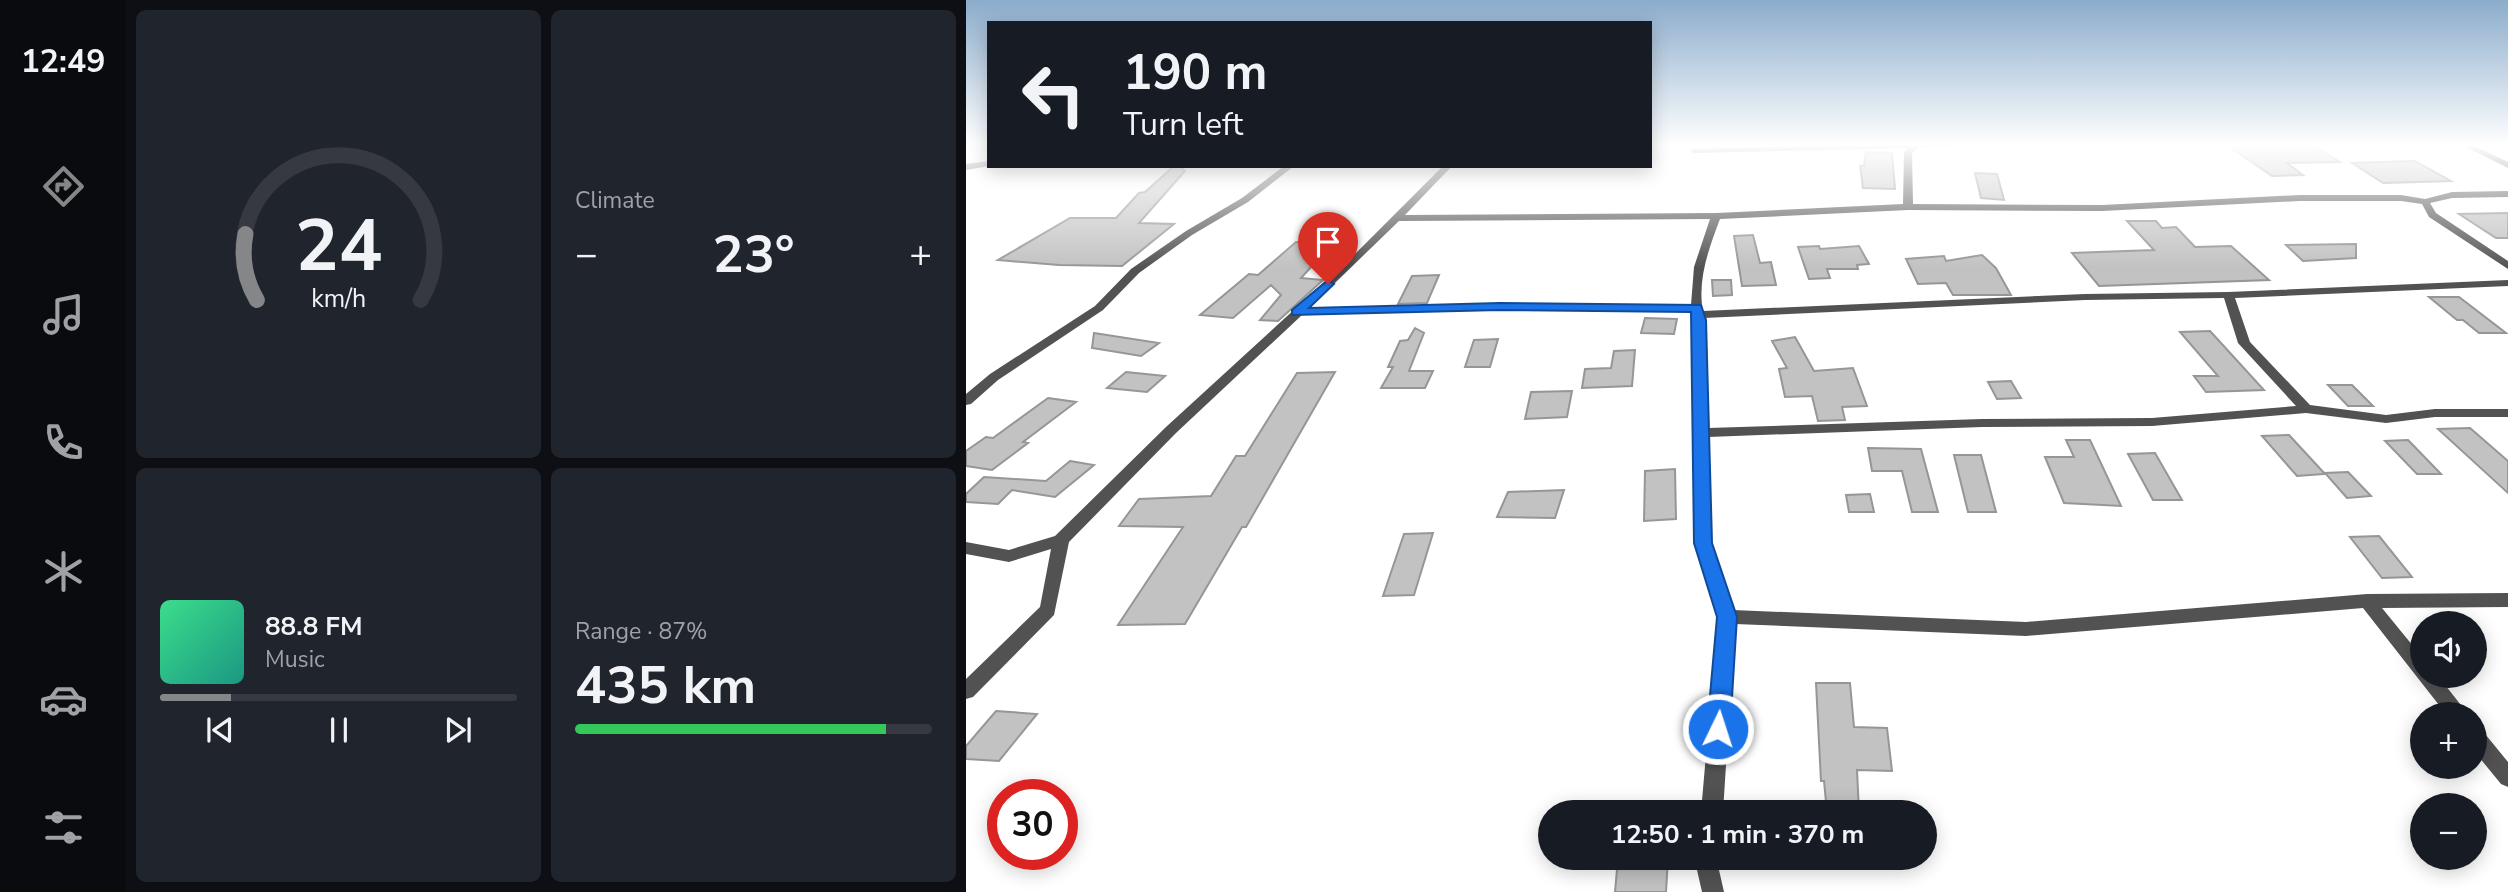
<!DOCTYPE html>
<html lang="en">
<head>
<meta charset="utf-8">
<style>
	:root { --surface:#171b24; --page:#20242c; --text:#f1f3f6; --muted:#9ea1a6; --line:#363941; --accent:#858687 }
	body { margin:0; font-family:"Nunito Sans",sans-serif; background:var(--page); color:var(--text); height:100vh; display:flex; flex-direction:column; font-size:26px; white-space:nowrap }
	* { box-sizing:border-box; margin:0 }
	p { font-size:23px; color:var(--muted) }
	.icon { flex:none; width:38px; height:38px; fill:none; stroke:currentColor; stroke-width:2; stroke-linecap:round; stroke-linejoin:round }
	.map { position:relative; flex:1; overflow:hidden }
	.panel { display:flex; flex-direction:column; gap:10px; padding:10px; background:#0d0f14; width:840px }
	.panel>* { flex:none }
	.banner { position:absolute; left:21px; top:21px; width:665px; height:147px; border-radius:0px; box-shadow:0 4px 18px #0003; background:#171b24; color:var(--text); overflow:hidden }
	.controls { position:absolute; left:1444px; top:611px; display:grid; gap:14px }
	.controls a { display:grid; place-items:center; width:77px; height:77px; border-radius:50%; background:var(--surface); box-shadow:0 4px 18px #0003; font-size:35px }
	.speed { position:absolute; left:21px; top:779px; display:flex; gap:14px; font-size:35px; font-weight:700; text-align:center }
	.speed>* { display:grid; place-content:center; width:91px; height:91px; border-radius:50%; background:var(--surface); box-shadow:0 4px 18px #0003; line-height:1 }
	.speed .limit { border:10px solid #d22; background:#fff; color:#111 }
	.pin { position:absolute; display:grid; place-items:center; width:60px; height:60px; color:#fff; margin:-72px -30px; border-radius:50% 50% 50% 0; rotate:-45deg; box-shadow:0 0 7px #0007 }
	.pin .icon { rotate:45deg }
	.me { position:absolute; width:77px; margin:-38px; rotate:4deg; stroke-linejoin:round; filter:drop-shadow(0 0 5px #0008) }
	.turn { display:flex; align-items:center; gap:24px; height:147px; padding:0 21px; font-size:32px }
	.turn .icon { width:91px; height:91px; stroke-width:2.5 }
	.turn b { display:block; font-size:49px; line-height:60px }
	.big { font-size:52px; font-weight:700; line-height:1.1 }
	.panel .card { flex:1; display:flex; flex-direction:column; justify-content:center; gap:10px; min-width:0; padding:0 24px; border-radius:10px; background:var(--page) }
	.panel .dial { align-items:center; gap:0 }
	.dial svg { height:182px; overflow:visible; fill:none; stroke:var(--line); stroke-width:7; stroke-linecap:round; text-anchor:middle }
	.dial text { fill:var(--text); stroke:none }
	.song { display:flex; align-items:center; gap:21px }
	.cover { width:84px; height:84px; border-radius:10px; background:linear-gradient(135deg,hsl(150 70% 55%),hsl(170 70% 35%)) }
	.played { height:7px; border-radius:4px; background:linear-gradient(90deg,var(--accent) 20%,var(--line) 20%) }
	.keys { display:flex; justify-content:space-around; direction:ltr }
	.heat { display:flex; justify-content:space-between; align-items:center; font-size:38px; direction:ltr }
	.charge { height:10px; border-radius:5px; background:linear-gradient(90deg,#34c759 87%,var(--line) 0) }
	.panel .tiles { flex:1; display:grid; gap:10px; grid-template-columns:repeat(2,1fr) }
	.trip { position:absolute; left:572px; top:800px; width:399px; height:70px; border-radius:35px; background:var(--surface); box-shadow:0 4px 18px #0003; font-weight:700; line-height:70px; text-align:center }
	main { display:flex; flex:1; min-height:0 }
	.dock { display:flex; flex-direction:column; width:126px; justify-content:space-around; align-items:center; background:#090b0e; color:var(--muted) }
	.dock .icon { width:49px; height:49px }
	.dock .current { color:var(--accent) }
	.dock b { font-size:32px; color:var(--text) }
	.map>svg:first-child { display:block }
	.building { fill:#c2c2c2; stroke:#969696; stroke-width:2 }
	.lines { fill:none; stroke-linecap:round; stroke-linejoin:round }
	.street { fill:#525252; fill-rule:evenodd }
	.route { fill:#1a73e8; stroke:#114b97; stroke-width:2 }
</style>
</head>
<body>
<main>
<nav class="dock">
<b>12:49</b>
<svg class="icon current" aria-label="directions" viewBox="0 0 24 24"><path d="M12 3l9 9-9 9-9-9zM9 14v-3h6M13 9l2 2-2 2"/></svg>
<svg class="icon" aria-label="music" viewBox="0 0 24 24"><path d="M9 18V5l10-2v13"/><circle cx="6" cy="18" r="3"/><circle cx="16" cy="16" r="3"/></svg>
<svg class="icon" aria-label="phone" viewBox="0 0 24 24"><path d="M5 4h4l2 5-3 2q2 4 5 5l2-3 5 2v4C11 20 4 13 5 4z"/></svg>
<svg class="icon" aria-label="climate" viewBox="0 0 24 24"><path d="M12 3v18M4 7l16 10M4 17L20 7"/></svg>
<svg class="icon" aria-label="car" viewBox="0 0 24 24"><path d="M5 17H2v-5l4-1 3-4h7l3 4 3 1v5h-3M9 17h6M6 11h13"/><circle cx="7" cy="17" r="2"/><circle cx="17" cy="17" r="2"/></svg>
<svg class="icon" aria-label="filters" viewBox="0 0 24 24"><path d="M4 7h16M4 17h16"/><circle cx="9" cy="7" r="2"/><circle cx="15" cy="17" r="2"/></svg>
</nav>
<section class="panel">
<div class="tiles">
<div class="card dial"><svg viewBox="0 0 100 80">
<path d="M14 69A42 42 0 1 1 86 69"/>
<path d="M14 69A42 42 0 0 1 9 40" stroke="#858687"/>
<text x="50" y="56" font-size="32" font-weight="700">24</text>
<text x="50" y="72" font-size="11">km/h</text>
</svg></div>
<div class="card"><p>Climate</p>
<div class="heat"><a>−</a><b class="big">23°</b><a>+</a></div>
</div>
<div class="card">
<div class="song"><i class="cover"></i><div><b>88.8 FM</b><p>Music</p></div></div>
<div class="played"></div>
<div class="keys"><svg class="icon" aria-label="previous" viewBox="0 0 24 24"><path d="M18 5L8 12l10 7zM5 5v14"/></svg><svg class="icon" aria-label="pause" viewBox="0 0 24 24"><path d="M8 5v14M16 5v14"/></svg><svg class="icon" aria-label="next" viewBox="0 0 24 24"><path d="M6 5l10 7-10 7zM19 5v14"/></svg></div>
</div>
<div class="card"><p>Range · 87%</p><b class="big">435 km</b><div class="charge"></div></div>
</div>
</section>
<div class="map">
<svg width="1542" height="892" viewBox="0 0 1542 892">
	<rect width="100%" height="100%" fill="#fff"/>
	<path class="building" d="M1345,144L1374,162L1321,163L1337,175L1306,176L1261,145Z
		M900,152L926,153L929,189L897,188L894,166H898Z
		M1449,161L1485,181L1417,183L1386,163Z
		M208,166H214L219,171L173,223L208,224L156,266L93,265L32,260L104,218H150L173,193L179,192Z
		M1009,173L1031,174L1038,200L1015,198Z
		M1542,213V238H1530L1493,214Z
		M1161,221H1190L1196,228L1210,227L1229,247L1265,246L1303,280L1133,286L1106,253L1188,250Z
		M787,235L794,263L805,262L810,285L776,286L768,236Z
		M330,242L367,243L335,278L357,280L312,321L294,320L315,295L305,285L267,318L234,315L283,274L292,275Z
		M1390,244V258L1337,261L1320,245Z
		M853,246L854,249L893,246L903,264L891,265L892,269H861L864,278L843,279L832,247Z
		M1016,255L1030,268L1045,295H987L980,283L952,284L940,259L978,256L980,261Z
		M473,275L461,303L432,304L446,276Z
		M746,280H765L766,295L747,296Z
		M1463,297H1493L1540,333H1513L1497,320H1491Z
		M679,318L711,319L708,334L675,333Z
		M449,328L458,333L443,371H467L459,388H415L427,367H422L434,341L442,340Z
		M1244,331L1298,390L1240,392L1228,376H1252L1214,332Z
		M128,333L193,343L175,356L126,348Z
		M829,337L848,371L887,368L901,406L876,407L879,420L852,421L846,396L819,397L813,369L821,368L806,341Z
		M532,339L524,367H499L508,340Z
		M669,350L666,386L616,388L619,369L645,368L648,351Z
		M160,372L199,376L181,392L141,388Z
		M369,372L280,527H276L219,624L152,625L217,527L153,526L173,499L245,496L270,456H279L331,373Z
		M1045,381L1055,398L1031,399L1022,382Z
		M1362,385H1386L1407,406H1382Z
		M606,391L601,417L559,419L565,392Z
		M82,398L110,402L57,442L62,443L26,470L0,466V451L20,437L27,438Z
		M1504,428L1542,461V493L1472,429Z
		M1323,435L1359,474L1331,476L1296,436Z
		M1100,440H1124L1155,506L1098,503L1079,457H1108Z
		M1442,440L1475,474H1451L1419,441Z
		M902,448L955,449L972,512H946L936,471H906Z
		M1189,453L1216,500H1187L1162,454Z
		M988,455H1015L1030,512H1002Z
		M104,461L128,465L89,497L46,490L32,504L0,502V494L18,477L80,481Z
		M709,469L710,519L678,521L679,471Z
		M1382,472L1405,496L1381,498L1359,473Z
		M598,490L589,518L531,517L542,492Z
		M904,494L908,512H883L880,495Z
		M467,533L448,595L417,596L438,534Z
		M1413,536L1446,577L1416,578L1384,537Z
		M850,683H884L888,727L921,728L926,771L891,770L893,812H861L858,781H855Z
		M30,711L71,714L33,761L0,759V746Z
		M652,858H702L700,892H649Z"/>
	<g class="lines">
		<path class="street" d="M911,144H1038L1034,146L953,147L946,153L947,204L1136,205L1334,195H1435L1459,199L1486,192L1542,191V197L1486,198L1464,203L1470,213L1542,261V269L1463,217L1456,204L1435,201H1334L1136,211L942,210L754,219C743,248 731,280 737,311L1119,294L1262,292L1542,280V286L1269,298L1284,342L1344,405L1420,415L1469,409H1542V417H1469L1420,423L1340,413L1186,426L1016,427L742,437L745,543L767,610L1060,622L1401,594L1542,593V607L1416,608L1456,657V676H1472L1502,714H1480L1397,608L1060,636L769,624L757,812H735L752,617L729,543L726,311L534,310L336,315L210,433L103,542L88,615L7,697L0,699V679L74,607L85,549L43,562L0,554V542L43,550L89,536L200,427L390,253L477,166H486L439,215L750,213L937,204L938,152L942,148L728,153L724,151L728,149ZM744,219L728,267L725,305L534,304L343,308L433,221ZM1258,298L1272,343L1330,406L1186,418L1016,419L742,428L738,318L1119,300Z
			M1494,144H1504L1542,162V168Z
			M23,161L24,166L0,170V164Z
			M318,166H328L282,202L226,235L173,273L137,310L32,380L5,404L0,405V394L24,374L129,306L165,269L220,231L276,198Z
			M1508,726L1515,729L1542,762V787L1535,784L1508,751Z
			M732,858H754L753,870L758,892H736L731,870Z"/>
	</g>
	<linearGradient id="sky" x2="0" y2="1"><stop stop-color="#8baccb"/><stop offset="0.54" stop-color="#fff"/><stop offset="1" stop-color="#fff" stop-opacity="0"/></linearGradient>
	<rect width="1542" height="268" fill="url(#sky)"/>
	<path class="route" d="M362,280L368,284L343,308L534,303L735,305L740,320L746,543L771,617L764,729L760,736L752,738L745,736L741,729L751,617L728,543L725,312L534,310L326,315V310Z"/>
</svg>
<div class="controls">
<a><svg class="icon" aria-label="sound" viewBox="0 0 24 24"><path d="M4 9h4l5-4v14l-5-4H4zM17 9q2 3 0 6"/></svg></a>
<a>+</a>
<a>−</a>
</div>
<div class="speed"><div class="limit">30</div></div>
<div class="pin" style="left:362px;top:284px;background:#d93025"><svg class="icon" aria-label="arrive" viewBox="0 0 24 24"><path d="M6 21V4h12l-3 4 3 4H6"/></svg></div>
<svg class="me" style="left:752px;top:729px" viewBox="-20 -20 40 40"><circle r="17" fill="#1a73e8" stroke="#fff" stroke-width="3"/><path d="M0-11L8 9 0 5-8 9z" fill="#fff"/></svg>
<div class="trip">12:50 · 1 min · 370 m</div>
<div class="banner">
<div class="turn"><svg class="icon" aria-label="left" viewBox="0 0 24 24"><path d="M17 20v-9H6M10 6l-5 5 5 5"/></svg><div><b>190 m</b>Turn left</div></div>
</div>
</div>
</main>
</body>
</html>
